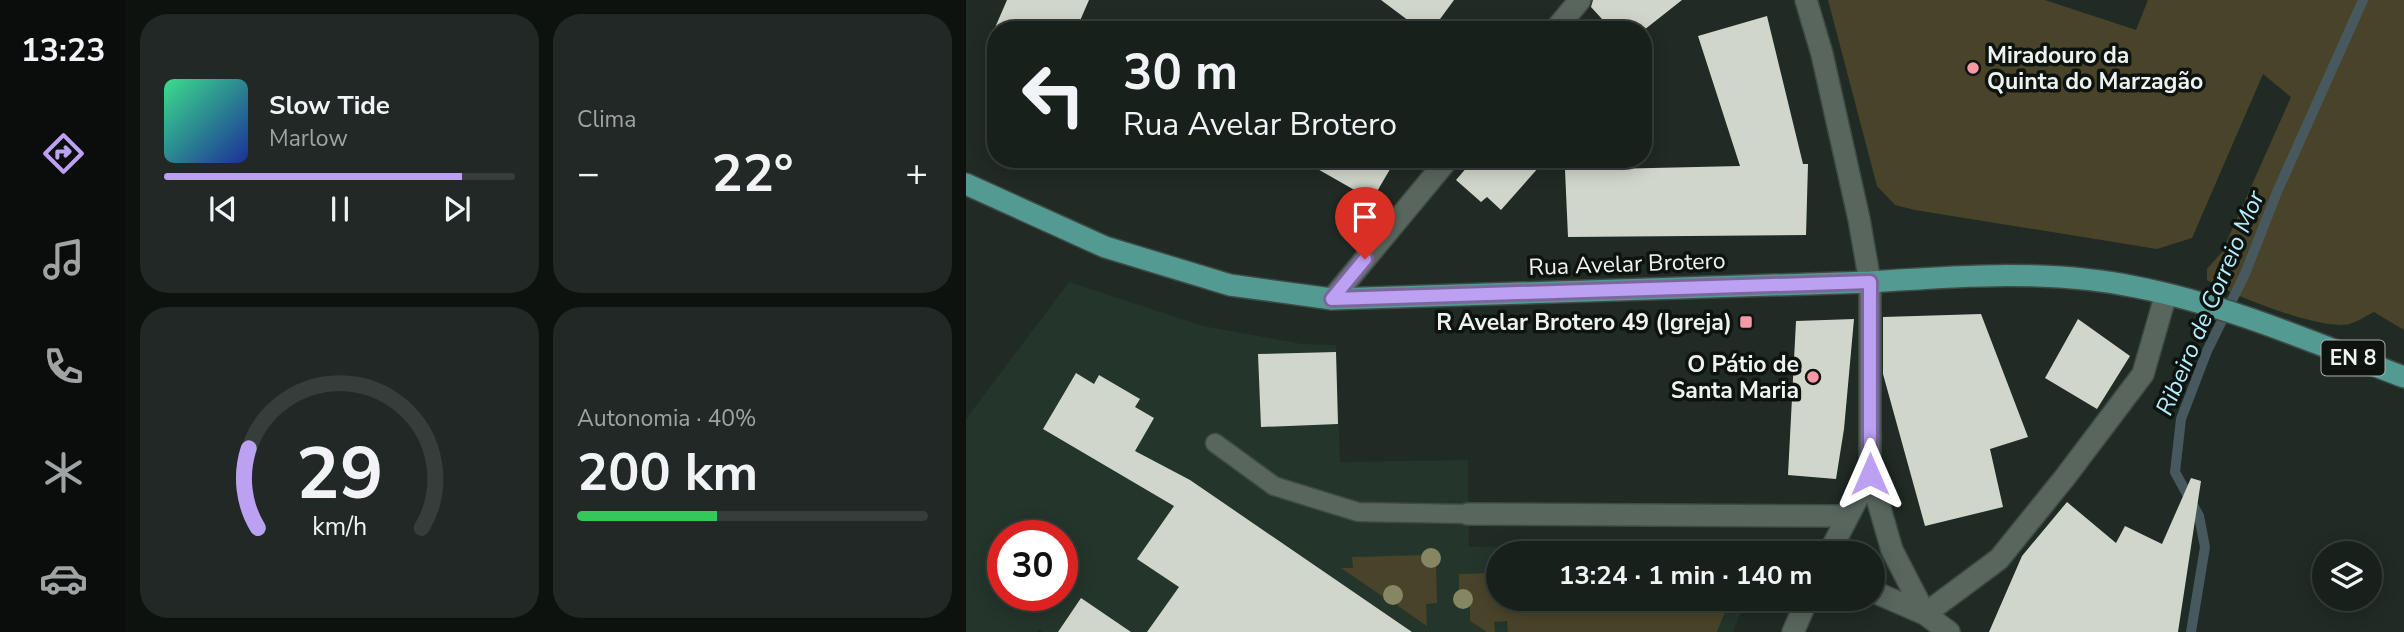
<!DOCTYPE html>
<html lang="pt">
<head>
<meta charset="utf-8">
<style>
	:root { --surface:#18201c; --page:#212825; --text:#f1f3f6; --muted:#9fa3a3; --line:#363e3b; --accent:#bca0f2 }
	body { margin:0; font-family:"Nunito Sans",sans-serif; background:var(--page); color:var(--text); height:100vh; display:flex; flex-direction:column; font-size:26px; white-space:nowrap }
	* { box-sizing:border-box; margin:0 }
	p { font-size:23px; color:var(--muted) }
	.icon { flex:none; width:38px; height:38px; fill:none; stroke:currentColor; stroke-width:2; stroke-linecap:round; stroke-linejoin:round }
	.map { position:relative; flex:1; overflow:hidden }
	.details { display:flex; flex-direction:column; gap:14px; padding:14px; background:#0d120f; width:840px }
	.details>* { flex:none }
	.banner { position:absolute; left:21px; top:21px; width:665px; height:147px; border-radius:28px; box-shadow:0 4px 18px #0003,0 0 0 2px var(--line); background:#18201c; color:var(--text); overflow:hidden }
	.fabs { position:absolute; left:1346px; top:541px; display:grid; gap:14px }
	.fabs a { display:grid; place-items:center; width:70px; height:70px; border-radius:50%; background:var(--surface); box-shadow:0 4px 18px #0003,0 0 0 2px var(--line); font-size:35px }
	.speed { position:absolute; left:21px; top:520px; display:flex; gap:14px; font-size:35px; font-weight:700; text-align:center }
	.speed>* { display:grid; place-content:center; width:91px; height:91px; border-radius:50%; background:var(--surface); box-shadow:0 4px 18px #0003,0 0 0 2px var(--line); line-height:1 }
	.speed .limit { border:10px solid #d22; background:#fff; color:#111 }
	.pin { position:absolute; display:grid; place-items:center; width:60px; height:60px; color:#fff; margin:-72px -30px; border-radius:50% 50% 50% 0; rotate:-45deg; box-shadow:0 0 7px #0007 }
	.pin .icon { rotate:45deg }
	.me { position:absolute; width:77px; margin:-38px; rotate:0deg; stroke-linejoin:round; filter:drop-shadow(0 0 5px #0008) }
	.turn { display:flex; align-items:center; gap:24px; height:147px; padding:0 21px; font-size:32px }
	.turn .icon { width:91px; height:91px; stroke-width:2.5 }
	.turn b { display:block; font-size:49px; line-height:60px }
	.big { font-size:52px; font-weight:700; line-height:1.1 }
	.details .tile { flex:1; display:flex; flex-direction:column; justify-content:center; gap:10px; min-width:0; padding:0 24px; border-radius:28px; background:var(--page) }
	.details .dial { align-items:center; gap:0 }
	.dial svg { height:182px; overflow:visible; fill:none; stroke:var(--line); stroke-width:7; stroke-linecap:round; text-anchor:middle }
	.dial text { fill:var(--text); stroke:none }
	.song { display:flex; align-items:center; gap:21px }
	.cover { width:84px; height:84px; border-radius:10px; background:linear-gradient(135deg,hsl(150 70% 55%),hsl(230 70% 35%)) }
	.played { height:7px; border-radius:4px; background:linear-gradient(90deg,var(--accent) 85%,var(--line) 85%) }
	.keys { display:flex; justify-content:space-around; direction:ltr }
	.heat { display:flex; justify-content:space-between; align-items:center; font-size:38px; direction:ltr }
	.charge { height:10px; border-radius:5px; background:linear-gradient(90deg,#34c759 40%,var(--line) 0) }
	.details .tiles { flex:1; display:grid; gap:14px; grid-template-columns:repeat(2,1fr) }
	.trip { position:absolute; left:520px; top:541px; width:399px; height:70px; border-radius:35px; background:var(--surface); box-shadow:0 4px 18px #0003,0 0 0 2px var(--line); font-weight:700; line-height:70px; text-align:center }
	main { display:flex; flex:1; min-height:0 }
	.menu { display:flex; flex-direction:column; width:126px; justify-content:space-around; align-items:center; background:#0a0d0b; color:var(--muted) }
	.menu .icon { width:49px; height:49px }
	.menu .on { color:var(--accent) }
	.menu b { font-size:32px; color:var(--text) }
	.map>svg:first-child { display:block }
	.built { fill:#24352b; fill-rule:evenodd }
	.green { fill:#494429 }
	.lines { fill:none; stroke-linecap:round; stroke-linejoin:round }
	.stream { stroke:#47595e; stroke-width:10 }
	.building { fill:#d0d7ca }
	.lane-casing { stroke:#404a44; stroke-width:21 }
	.street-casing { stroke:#404a44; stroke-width:24 }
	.primary-casing { stroke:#404a44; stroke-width:24 }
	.lane { stroke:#59665e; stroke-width:18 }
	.street { stroke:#59665e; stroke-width:21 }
	.primary { stroke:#539b92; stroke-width:21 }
	.tree { fill:#878663 }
	.route-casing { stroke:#7a689d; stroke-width:18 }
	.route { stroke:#bca0f2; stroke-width:12 }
	.poi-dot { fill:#f49aa4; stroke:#0e1310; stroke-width:2.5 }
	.labels { text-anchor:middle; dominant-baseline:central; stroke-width:7; stroke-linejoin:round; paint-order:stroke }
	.shield { fill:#0e1310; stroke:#aab0ad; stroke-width:2 }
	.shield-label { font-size:21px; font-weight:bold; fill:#edf4f0 }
	.poi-label { font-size:23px; font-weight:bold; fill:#edf4f0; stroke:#0e1310; text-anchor:end }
	.street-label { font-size:23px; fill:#edf4f0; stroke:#0e1310 }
	.water-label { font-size:24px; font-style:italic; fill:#b3eefe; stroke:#0e1310 }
</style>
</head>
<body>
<main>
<nav class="menu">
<b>13:23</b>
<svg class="icon on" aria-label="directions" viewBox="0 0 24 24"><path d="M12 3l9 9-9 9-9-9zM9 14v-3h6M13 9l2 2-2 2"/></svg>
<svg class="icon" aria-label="music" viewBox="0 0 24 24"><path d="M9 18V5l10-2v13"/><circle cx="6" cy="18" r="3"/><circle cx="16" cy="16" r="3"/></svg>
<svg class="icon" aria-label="phone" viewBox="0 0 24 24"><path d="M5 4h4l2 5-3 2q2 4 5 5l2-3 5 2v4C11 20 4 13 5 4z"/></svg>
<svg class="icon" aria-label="climate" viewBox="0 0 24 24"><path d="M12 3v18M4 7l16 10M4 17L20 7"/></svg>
<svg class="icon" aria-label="car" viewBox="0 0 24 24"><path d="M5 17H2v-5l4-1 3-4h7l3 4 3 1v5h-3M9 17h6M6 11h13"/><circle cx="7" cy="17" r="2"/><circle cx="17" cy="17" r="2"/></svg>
</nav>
<section class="details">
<div class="tiles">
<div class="tile">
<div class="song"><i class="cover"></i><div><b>Slow Tide</b><p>Marlow</p></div></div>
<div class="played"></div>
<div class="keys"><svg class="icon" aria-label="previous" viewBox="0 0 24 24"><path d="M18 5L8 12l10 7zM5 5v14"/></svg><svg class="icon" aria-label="pause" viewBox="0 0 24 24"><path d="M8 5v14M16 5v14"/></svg><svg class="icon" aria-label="next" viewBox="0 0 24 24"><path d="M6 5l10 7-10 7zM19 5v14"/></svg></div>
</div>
<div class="tile"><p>Clima</p>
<div class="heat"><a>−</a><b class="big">22°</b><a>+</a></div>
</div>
<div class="tile dial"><svg viewBox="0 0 100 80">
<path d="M14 69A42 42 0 1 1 86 69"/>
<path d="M14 69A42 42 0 0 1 10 34" stroke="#bca0f2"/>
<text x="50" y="56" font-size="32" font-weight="700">29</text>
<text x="50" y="72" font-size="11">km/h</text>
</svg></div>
<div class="tile"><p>Autonomia · 40%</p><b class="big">200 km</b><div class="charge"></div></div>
</div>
</section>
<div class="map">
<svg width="1438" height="632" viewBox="0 0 1438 632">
	<rect width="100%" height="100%" fill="#202b25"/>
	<path class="built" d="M103,282L237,326L336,344L370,345L374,462L502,460L503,547L792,541V553H532V598L780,599L767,632H76L73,629L71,632H0V419ZM37,536H96V595H37Z"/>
	<path class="green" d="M862,0H1079L1170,30L1182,0H1438V330L1408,312C1400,316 1391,322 1383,324C1355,331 1266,295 1241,280V269L1256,252L1325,97L1297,74L1226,238L1191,249L949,210L929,205L911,186Z
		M458,555L459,565L470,566L471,603L460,604L461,626L432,606L430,587H421L422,600L375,568H387L386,557Z
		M527,573V584H532V598L764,599L751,632H542L541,621L528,622L529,632H521L504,621V594L493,593V574Z"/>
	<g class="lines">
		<path class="stream" d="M1225,632L1239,547L1233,516L1209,472L1215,419L1241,351L1279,274L1311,192L1397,0"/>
	</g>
	<path class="building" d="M41,0H123L110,30H28Z
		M415,0H488L466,30H455Z
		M627,0H716L678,30H646L625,7Z
		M801,16L837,164H842L840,235L602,237L599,170L774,166L732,36Z
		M334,159H430L406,200Z
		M508,159H580L535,210L521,197L515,202L490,180Z
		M1015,314L1062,437L1024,449L1037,507L959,526L917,374V317Z
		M888,319L878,429L870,479L822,475L830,321Z
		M1112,319L1164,356L1131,409L1079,378Z
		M370,352L372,424L295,427L292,354Z
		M110,373L128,384L133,375L174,399L169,407L188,418L169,451L224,480L446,632H181L213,587L171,559L208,506L77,429Z
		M1225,478L1235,481L1212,632H1023L1056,556L1101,502L1150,543L1159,526L1196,544Z
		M115,598L165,632H92Z"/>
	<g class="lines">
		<defs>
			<path id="lane" d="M249,443L308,486L392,512L502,514"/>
			<path id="street" d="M840,0L856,54L893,219L904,282V474L863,553
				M589,30L614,0
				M366,299L482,159
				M904,474L926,550L959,614
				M502,514L881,516
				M906,591L959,614L983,632
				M959,614L1033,559L1100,476L1177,374L1200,294
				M827,632L842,598"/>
			<path id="primary" d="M0,184L139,247L264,285L366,299L904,282C992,276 1084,269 1170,287C1262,305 1351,344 1438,377"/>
		</defs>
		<use href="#lane" class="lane-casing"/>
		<use href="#street" class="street-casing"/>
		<use href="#primary" class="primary-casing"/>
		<use href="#lane" class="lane"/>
		<use href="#street" class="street"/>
		<use href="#primary" class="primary"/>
	</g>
	<g class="tree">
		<circle cx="465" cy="558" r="10"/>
		<circle cx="427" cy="595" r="10"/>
		<circle cx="497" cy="599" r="10"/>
	</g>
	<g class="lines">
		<defs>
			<path id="route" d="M399,259L366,299L904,282V474"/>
		</defs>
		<use href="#route" class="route-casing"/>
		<use href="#route" class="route"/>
	</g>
	<g class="poi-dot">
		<circle cx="1007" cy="68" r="7"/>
		<rect x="773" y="315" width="14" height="14" rx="3.5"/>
		<circle cx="847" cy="377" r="7"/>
	</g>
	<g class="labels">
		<rect class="shield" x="1355.5" y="340.5" width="63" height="35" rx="5"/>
		<g class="shield-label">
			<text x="1387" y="358">EN 8</text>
		</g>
		<g class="poi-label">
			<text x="1021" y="55" text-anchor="start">Miradouro da<tspan x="1021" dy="26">Quinta do Marzagão</tspan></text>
			<text x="766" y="322">R Avelar Brotero 49 (Igreja)</text>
			<text x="833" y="364">O Pátio de<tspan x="833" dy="26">Santa Maria</tspan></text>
		</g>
		<g class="street-label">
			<text transform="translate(661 264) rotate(-2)">Rua Avelar Brotero</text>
		</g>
		<g class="water-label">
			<text transform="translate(1244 303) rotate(-67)">Ribeiro de Correio Mor</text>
		</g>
	</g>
</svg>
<div class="fabs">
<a><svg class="icon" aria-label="layers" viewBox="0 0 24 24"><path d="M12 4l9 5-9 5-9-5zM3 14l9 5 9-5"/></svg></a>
</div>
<div class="speed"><div class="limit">30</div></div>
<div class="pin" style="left:399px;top:259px;background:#d93025"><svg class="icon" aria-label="arrive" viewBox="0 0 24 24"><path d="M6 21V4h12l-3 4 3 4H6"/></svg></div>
<svg class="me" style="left:904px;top:474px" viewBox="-20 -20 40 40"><path d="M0-17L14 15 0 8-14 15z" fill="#bca0f2" stroke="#fff" stroke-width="4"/></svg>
<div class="trip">13:24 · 1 min · 140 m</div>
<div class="banner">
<div class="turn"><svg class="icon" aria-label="left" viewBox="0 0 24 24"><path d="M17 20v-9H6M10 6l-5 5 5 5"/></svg><div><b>30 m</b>Rua Avelar Brotero</div></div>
</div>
</div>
</main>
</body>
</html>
